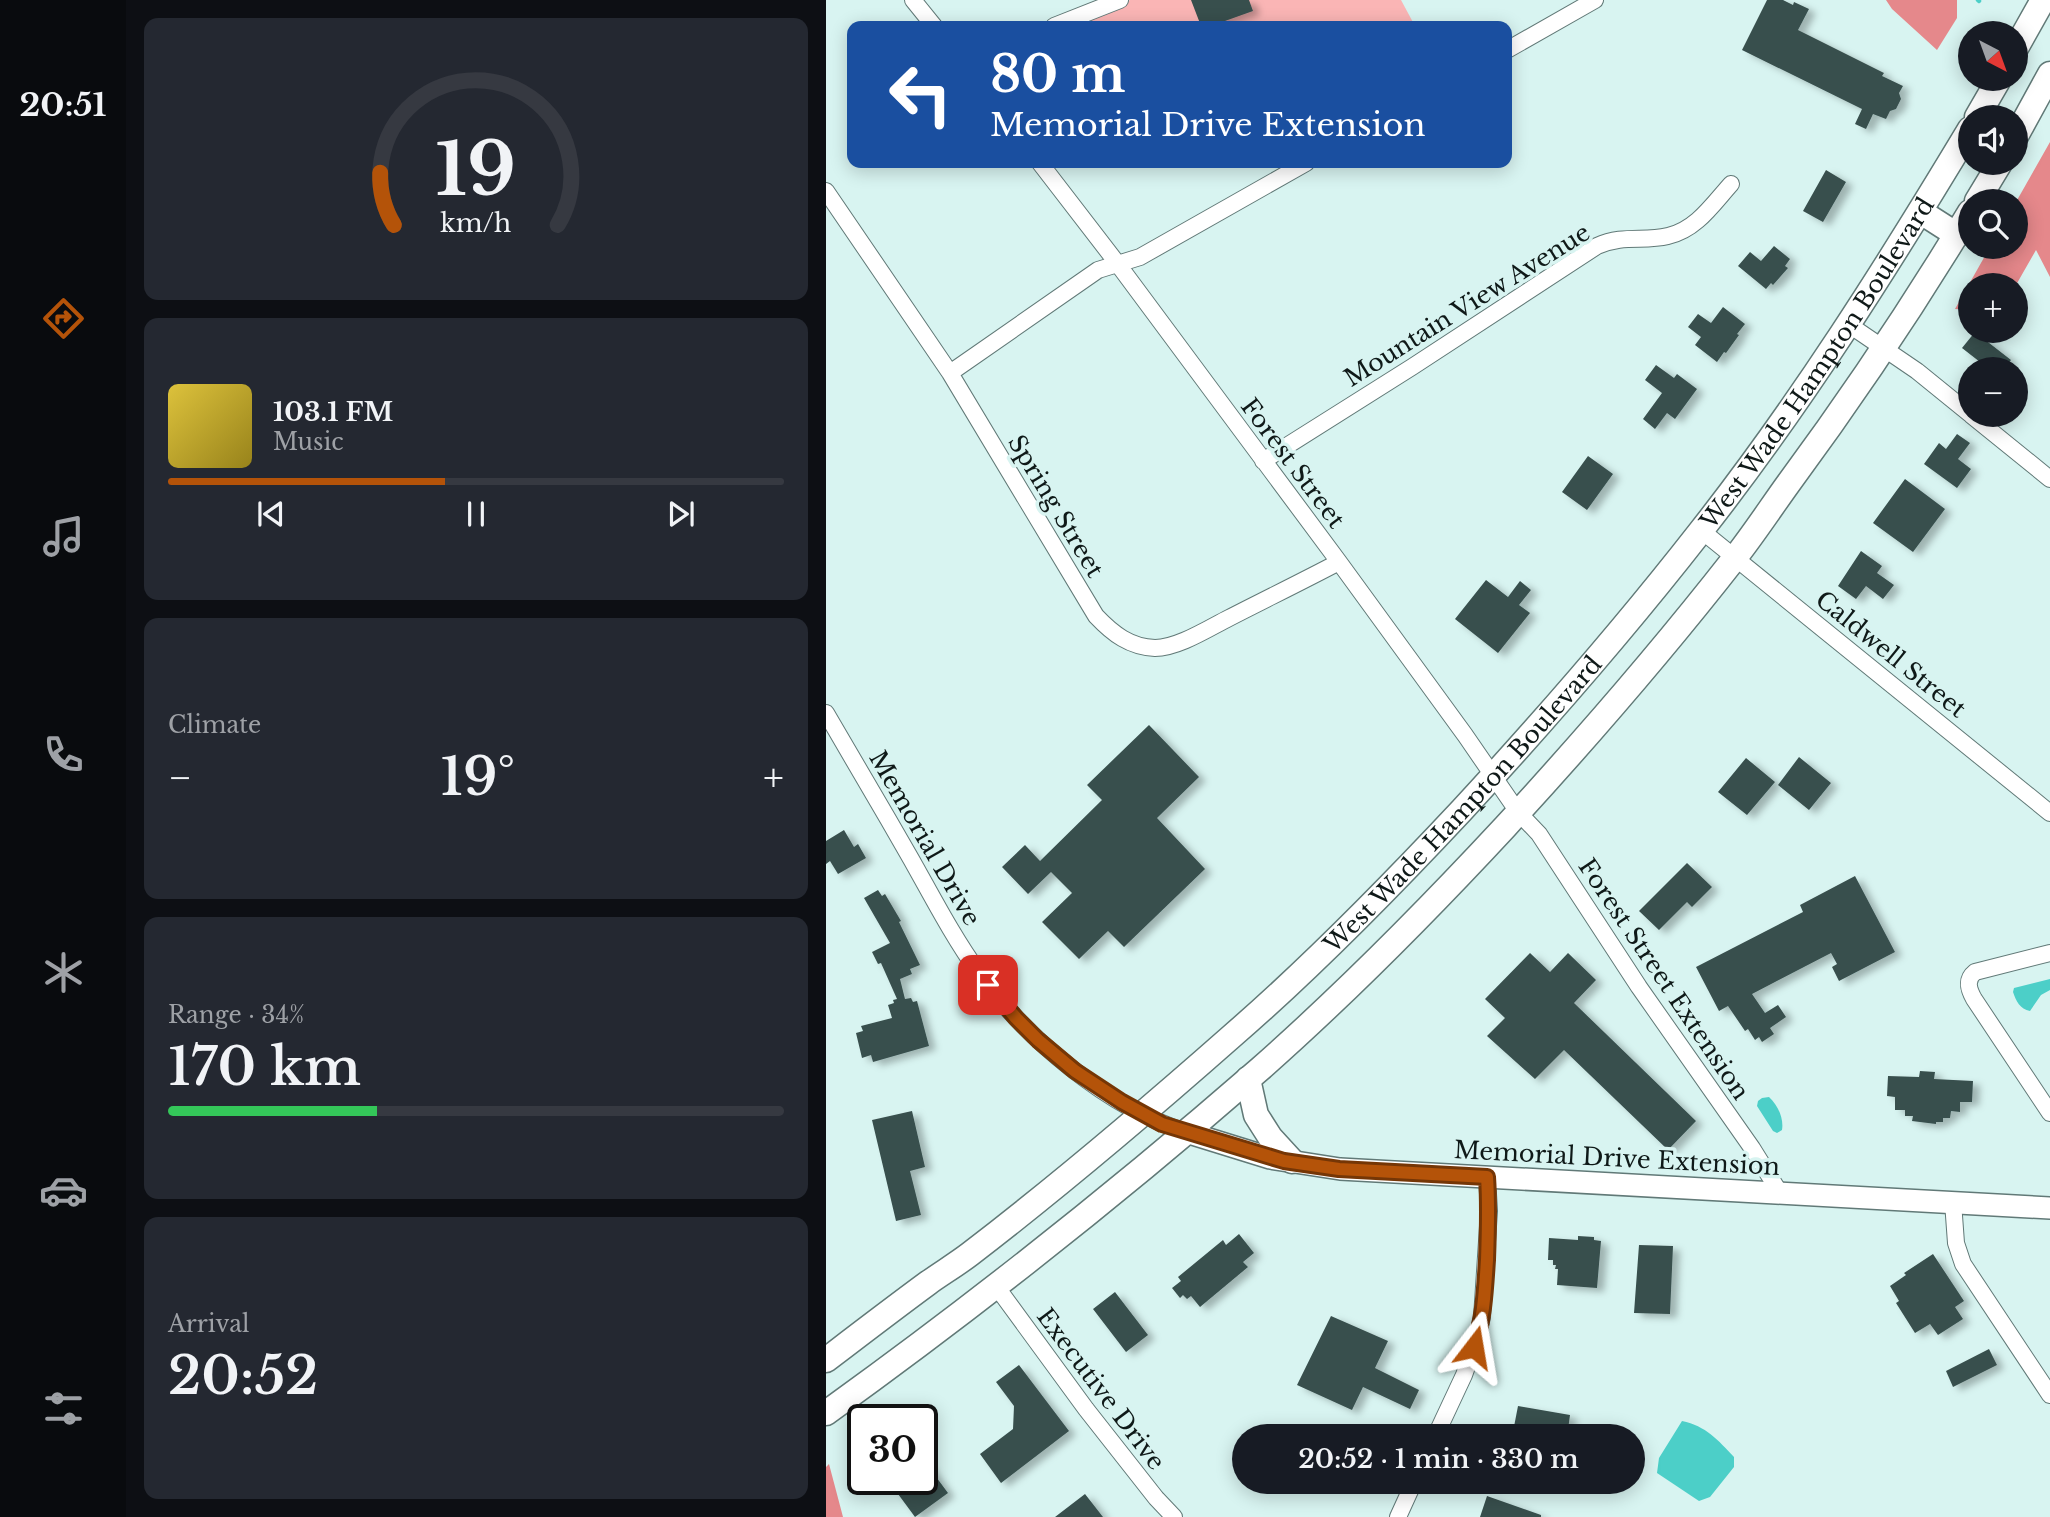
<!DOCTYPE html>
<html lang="en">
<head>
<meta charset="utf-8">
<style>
	:root { --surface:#171b24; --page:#242831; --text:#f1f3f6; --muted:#9ea1a6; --line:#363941; --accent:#b45309 }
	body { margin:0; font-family:"Libre Baskerville",serif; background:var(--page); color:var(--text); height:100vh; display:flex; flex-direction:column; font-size:26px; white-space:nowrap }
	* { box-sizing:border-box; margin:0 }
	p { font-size:23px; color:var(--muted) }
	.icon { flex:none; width:38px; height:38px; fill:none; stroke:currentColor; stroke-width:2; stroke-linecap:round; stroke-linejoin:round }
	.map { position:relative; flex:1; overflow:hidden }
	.details { display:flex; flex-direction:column; gap:18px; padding:18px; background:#0d0f14; width:700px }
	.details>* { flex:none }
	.hud { position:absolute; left:21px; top:21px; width:665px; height:147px; border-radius:14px; box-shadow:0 4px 18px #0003; background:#1a4fa0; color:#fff; overflow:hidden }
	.needle { width:46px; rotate:139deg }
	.buttons { position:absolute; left:1132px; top:21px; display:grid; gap:14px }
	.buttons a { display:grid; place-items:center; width:70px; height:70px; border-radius:50%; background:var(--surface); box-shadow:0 4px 18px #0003; font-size:35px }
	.speed { position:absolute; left:21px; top:1404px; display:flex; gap:14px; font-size:35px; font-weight:700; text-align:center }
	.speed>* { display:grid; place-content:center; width:91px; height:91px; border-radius:50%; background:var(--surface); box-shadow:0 4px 18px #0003; line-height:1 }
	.speed .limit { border:4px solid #111; border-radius:10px; background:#fff; color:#111 }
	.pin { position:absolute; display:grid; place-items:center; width:60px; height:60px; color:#fff; margin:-30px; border-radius:14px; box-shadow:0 4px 10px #0006 }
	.me { position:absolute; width:77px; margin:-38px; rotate:14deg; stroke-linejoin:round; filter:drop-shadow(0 0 5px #0008) }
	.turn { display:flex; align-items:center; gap:24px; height:147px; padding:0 28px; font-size:32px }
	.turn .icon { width:91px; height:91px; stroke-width:2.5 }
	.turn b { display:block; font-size:49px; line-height:60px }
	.big { font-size:52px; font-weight:600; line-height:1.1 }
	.details .card { flex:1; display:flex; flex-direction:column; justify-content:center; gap:10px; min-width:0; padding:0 24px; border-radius:14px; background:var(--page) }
	.details .dial { align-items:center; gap:0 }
	.dial svg { height:182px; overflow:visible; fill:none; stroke:var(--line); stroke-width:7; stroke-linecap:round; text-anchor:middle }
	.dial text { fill:var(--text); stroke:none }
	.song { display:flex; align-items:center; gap:21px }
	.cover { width:84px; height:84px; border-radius:10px; background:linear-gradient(135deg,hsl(50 70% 55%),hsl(50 70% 35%)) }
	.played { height:7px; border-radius:4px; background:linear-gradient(90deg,var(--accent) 45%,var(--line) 45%) }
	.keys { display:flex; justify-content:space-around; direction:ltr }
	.heat { display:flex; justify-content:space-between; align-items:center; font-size:38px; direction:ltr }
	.charge { height:10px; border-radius:5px; background:linear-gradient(90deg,#34c759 34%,var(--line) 0) }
	.trip { position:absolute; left:406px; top:1424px; width:413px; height:70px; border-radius:35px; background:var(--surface); box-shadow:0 4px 18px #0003; font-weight:600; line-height:70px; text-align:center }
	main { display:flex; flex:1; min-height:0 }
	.dock { display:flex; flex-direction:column; width:126px; justify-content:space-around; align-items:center; background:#090b0e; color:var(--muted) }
	.dock .icon { width:49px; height:49px }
	.dock .current { color:var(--accent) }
	.dock b { font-size:32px; color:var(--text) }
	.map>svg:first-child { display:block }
	.green { fill:#fab5b5 }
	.forest { fill:#e5888b }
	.water { fill:#4ccfc8 }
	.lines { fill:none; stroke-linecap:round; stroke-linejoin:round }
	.stream { stroke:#4ccfc8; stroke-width:4.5 }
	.building { fill:#384f4d; filter:url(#shadow) }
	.street-casing { stroke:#617977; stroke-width:18 }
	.secondary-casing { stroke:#617977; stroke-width:24 }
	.primary-casing { stroke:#617977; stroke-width:27 }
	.street { stroke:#fff; stroke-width:16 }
	.secondary { stroke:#fff; stroke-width:21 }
	.primary { stroke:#fff; stroke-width:24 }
	.route-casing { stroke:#753606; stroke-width:18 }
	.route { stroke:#b45309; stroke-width:12 }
	.labels { text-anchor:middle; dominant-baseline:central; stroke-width:7; stroke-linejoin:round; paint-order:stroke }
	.street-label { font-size:24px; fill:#0f1918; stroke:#d8f4f1 }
</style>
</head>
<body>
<main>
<nav class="dock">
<b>20:51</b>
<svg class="icon current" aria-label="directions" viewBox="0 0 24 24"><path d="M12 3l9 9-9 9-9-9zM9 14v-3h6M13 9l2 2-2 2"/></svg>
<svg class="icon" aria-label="music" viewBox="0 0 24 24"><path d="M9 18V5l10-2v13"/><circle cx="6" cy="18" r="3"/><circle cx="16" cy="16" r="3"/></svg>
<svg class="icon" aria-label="phone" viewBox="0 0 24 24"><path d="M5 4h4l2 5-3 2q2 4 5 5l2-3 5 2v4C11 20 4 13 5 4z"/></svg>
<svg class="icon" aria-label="climate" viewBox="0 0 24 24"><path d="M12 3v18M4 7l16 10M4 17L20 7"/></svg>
<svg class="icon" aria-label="car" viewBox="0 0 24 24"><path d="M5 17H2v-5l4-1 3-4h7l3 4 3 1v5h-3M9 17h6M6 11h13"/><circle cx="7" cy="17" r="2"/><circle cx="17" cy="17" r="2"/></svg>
<svg class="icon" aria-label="filters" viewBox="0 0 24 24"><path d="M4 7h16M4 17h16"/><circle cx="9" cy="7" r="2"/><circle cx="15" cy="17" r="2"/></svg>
</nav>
<section class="details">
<div class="card dial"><svg viewBox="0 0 100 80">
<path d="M14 69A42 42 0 1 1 86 69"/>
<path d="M14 69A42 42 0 0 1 8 46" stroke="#b45309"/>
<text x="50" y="56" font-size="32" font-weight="700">19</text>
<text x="50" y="72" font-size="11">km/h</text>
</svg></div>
<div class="card">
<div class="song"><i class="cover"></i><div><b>103.1 FM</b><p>Music</p></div></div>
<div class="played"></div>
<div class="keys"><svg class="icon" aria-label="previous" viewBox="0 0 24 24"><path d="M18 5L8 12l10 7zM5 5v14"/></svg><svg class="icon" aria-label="pause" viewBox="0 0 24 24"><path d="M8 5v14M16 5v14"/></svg><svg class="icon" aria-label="next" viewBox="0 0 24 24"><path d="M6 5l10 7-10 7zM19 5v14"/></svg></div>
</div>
<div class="card"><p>Climate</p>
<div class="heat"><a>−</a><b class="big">19°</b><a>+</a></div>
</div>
<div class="card"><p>Range · 34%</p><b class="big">170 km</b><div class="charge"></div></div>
<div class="card"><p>Arrival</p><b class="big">20:52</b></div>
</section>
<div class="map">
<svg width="1224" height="1517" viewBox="0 0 1224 1517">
	<defs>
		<filter id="shadow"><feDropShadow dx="7" dy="4" stdDeviation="3.5" flood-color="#0004"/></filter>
	</defs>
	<rect width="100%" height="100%" fill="#d8f4f1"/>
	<path class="green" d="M304,0H575L589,26H495L494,24L489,26H244Z"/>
	<path class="forest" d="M1060,0H1131V18L1111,50L1066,9Z
		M1224,142V277L1210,250L1190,285H1144V310L1129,309L1164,247H1190V202Z
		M3,1464L17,1517H0V1467Z"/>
	<path class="water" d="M1224,979V990L1215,995L1204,1011C1194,1009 1190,1001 1187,992L1188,988Z
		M943,1097C952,1105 958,1119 956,1130L951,1133L947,1131L931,1106L932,1101L936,1098Z
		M856,1421C880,1426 892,1440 908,1457V1467L884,1497L873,1501L831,1473L833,1458Z"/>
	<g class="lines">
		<path class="stream" d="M1152,0L1153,1"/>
	</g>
	<path class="building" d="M365,0H423L427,11L399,21L401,26H375Z
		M941,0H957L967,5L968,2L983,9L972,30L1058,73L1056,76L1077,86L1073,93L1075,99L1070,109L1064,111L1060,119L1047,114L1040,129L1029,124L1036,109L916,50Z
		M1000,170L1020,182L997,222L977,211Z
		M948,246L964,259L959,266L962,268L947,285L945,283L940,289L912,266L924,252L935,261Z
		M897,307L919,324L911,334L913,335L900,353L898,352L891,362L869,345L875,337L862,327L872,314L885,323Z
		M1149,332L1185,360L1178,369H1163L1136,348Z
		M830,365L848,378L851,374L871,389L849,419L841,413L829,429L817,419L836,393L819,380Z
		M1131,434L1144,443L1132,459L1145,469L1131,488L1098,464L1113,443L1120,449Z
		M762,456L787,474L761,510L736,492Z
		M1079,479L1119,509L1087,552L1047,523Z
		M1035,551L1056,566L1051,573L1068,585L1057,599L1040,586L1030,599L1012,586Z
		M660,580L682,597L694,581L705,590L693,605L704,613L672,653L629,619Z
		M323,725L373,777L331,818L379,869L298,947L282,931L253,959L216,922L246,893L225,872L202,894L176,867L199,845L214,861L276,800L261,785Z
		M973,757L1005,783L983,810L952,785Z
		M920,758L949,782L921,815L892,792Z
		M18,830L28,847L32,844L40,858L12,874L4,861L0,864V841Z
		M861,863L886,887L866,907L861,902L833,930L813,911Z
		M1029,876L1069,952L1013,981L1006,967L1011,964L1005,953L926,994L939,1013L952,1005L960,1017L944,1028L948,1034L936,1042L933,1037L929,1040L922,1029L919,1031L902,1006L893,1011L870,967L977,912L974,905Z
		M52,890L56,896L59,894L75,921L73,922L94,965L84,969L86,974L74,979L79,999L85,998L87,1002L91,1001L103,1046L47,1062L45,1055L36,1058L30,1033L37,1031L35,1026L66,1018L62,1005L68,1003L67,1000L71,999L55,963L52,964L46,952L64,943L38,898Z
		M704,953L724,972L742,953L770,980L748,1003L870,1121L842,1150L738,1050L709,1079L661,1036L679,1018L659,999Z
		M1094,1071L1109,1072L1108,1079L1147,1081L1146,1102H1134V1112L1125,1111L1124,1118H1117V1122H1110V1124L1086,1121L1087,1116H1079V1110H1069V1097L1061,1096L1062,1076L1093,1077Z
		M86,1111L99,1167L84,1171L95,1215L70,1221L46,1120Z
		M413,1234L428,1253L417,1262L422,1267L374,1307L365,1296L361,1299L357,1295L354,1298L346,1288L355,1281L352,1277L397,1240L400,1245Z
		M752,1236L768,1237V1240L775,1241L771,1288L731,1285L732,1269H729L730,1265H727V1260H722L723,1238L752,1240Z
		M813,1245L847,1246L844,1314L808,1313Z
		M1107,1254L1138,1301L1129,1307L1137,1319L1112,1335L1104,1324L1089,1333L1070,1303L1073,1301L1064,1286L1080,1275L1078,1273Z
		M289,1292L322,1335L300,1352L267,1309Z
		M505,1316L562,1341L549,1368L593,1390L584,1409L537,1387L526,1410L471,1385Z
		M1163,1349L1171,1365L1127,1387L1120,1371Z
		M193,1365L243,1431L175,1483L154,1454L187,1429L188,1406L170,1382Z
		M692,1406L744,1415L741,1437H686Z
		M96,1458L122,1493L89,1517L61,1479H96Z
		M259,1494L277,1517H229Z
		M661,1496L715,1515V1517H654Z"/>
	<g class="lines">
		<defs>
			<path id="street" d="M87,0L108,26
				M228,26L294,0
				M681,50L769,0
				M214,163L291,263L513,562L639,735L692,812L713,834L813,987L926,1148L954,1193
				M0,191L124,373L270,616C287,634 304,647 329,648C352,648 383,628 403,618C440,599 477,581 513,562
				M1022,324L1091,371L1144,414
				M124,373L272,270L314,257L480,163
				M1145,415L1224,479
				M437,461L586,367L771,246C798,234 817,242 842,236C870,230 887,204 905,184
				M876,531L1224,813
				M0,713C28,761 57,810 85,859C107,898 127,937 153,973C199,1038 283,1108 360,1132
				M1224,953L1149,972C1139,980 1143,990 1148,999L1224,1113
				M1127,1202L1130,1243L1137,1264L1224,1395
				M170,1286L260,1409L330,1498L348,1517
				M609,1437L638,1375L651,1339L656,1317L663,1211L661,1177
				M572,1517L588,1482"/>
			<path id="secondary" d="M360,1132L444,1158L514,1169L1224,1208"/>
			<g id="primary">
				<path d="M1190,48L1217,0"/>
				<path d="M1151,117L1173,79"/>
				<path d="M1190,136L1224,74"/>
				<path d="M1151,201L1174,163"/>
				<path d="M1095,212L1131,235"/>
				<path d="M422,1079L430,1115L444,1137L466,1161"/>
				<path id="s1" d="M0,1360C34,1334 68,1308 102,1283C116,1273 131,1264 144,1254C234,1185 321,1111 406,1036C487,966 563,888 636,810C719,720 799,628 874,532C974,405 1061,267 1144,129"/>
				<path d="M0,1413C150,1305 295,1190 434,1069C520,993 601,911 679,827C759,740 836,651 908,559C927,535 944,509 962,484C1027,396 1088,305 1144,212"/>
			</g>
		</defs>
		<use href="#street" class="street-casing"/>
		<use href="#secondary" class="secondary-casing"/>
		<use href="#primary" class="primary-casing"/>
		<use href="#street" class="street"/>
		<use href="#secondary" class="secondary"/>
		<use href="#primary" class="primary"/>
	</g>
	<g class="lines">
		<defs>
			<path id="route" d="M162,985L190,1018L212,1040L249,1071L296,1102L336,1124L458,1161L513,1169L661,1177C663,1205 662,1232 661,1260C659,1289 658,1319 648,1347"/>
		</defs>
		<use href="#route" class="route-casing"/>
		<use href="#route" class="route"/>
	</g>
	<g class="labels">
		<g class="street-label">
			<text transform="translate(641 305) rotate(-32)">Mountain View Avenue</text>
			<text stroke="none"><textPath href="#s1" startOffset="1414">West Wade Hampton Boulevard</textPath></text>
			<text transform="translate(467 463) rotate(53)">Forest Street</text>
			<text transform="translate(230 506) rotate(59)">Spring Street</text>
			<text transform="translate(1065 654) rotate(39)">Caldwell Street</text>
			<text stroke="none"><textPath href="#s1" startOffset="847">West Wade Hampton Boulevard</textPath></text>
			<text transform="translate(99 838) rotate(60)">Memorial Drive</text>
			<text transform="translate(838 979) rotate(56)">Forest Street Extension</text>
			<text transform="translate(791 1158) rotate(3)">Memorial Drive Extension</text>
			<text transform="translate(275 1389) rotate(53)">Executive Drive</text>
		</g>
	</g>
</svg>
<div class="buttons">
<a><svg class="needle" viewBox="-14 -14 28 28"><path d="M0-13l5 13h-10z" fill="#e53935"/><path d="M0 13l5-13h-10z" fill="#9ea1a6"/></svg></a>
<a><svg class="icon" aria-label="sound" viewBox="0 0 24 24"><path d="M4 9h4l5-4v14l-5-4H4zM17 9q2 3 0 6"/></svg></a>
<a><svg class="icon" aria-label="search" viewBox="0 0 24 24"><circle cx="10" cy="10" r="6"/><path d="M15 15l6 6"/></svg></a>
<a>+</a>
<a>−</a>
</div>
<div class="speed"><div class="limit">30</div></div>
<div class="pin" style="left:162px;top:985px;background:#d93025"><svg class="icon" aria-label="arrive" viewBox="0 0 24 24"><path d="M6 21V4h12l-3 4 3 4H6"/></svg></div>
<svg class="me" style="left:648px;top:1347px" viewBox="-20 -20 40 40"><path d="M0-17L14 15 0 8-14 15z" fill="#b45309" stroke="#fff" stroke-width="4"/></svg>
<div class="trip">20:52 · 1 min · 330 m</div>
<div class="hud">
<div class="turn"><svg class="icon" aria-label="left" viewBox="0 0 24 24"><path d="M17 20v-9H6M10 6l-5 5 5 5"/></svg><div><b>80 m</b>Memorial Drive Extension</div></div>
</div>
</div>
</main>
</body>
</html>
